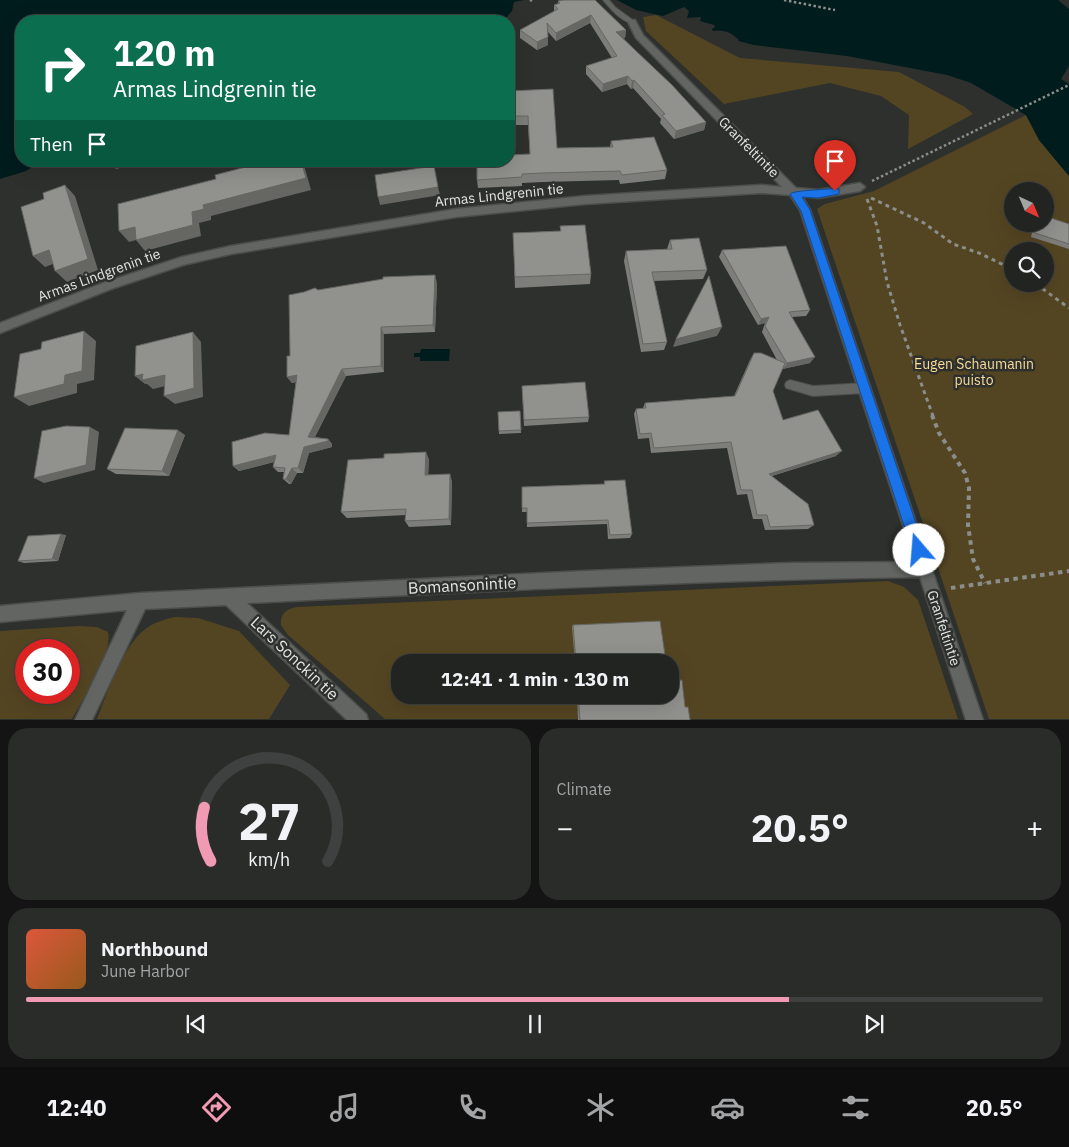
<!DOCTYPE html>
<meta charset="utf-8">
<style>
:root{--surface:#222422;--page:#2a2c2a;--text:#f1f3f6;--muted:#a2a4a5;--line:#3f4140;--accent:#f19ab3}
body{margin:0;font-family:"IBM Plex Sans",sans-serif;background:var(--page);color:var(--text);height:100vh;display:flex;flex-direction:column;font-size:19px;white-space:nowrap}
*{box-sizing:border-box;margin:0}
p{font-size:16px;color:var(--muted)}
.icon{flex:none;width:28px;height:28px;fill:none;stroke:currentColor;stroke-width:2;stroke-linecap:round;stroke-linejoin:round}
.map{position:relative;height:720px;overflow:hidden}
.drawer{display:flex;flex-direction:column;gap:8px;padding:8px;background:#131413;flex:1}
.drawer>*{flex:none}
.top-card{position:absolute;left:15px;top:15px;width:500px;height:152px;border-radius:20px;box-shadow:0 5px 20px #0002,0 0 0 1px var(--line);background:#0b6e4f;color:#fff;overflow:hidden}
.needle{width:32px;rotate:136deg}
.controls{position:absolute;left:1004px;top:182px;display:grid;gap:10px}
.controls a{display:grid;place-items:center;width:50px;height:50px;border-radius:50%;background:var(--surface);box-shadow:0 5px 20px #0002,0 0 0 1px var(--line);font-size:25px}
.speed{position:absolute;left:15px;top:639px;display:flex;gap:10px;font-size:25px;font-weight:700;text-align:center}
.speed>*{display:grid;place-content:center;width:65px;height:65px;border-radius:50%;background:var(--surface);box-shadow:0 5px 20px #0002,0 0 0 1px var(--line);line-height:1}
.speed .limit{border:8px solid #d22;background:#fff;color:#111}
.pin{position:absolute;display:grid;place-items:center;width:42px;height:42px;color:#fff;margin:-51px -21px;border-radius:50% 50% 50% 0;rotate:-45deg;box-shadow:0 0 5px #0007}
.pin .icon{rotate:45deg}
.me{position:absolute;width:55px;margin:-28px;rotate:342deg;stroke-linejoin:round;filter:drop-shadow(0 0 4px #0008)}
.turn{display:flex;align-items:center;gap:18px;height:105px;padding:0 15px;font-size:22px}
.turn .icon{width:65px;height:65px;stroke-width:2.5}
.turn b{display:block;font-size:35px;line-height:42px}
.then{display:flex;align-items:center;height:48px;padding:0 15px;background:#0003;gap:10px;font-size:19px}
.big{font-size:38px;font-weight:700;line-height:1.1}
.drawer .card{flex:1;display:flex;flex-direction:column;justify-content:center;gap:8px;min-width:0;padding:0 18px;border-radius:20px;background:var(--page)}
.drawer .dial{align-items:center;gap:0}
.dial svg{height:130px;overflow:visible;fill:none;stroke:var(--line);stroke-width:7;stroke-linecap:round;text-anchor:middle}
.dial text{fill:var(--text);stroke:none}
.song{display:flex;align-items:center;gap:15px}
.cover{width:60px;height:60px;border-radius:8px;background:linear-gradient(135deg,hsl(10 70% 55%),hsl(30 70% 35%))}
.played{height:5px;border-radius:2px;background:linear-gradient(90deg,var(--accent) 75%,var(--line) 75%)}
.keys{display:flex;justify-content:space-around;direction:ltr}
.heat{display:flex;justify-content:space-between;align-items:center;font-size:28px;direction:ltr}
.drawer .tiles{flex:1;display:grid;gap:8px;grid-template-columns:1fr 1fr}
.card:last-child{grid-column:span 2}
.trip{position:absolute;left:391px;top:654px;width:288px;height:50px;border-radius:20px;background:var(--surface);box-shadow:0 5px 20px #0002,0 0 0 1px var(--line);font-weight:700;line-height:50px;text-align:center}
.menu{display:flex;height:80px;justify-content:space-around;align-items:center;background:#0e0e0e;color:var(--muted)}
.menu .icon{width:35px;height:35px}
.menu .selected{color:var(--accent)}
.menu b{font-size:22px;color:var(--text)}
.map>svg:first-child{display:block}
.green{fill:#544522;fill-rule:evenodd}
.water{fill:#001c1d}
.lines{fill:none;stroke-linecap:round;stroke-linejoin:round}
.service-casing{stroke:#4b4d4a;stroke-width:2}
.minor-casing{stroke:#4b4d4a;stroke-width:3}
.path-far2{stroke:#8b8e8b;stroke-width:2.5;stroke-dasharray:2.5 2.5;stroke-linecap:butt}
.path-far1{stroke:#8b8e8b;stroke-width:3;stroke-dasharray:4 4;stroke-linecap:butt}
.path{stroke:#8b8e8b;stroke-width:4;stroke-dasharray:4.5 4.5;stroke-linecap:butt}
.service{fill:#626561;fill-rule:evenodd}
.minor{fill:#626561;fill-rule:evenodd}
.wall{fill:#7d7e79}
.shaded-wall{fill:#666663}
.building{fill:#91928d;stroke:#666663}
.route{fill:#1a73e8;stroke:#114b97}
.labels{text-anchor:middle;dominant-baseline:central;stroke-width:5;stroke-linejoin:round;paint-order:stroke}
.street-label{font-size:14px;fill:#e3e5e2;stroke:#2d302d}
.park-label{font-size:14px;fill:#fcdc96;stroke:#2d302d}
.near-street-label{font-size:16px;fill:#e3e5e2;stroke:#2d302d}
</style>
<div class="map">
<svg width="1069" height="720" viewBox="0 0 1069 720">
<rect width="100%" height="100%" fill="#2d302d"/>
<path class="green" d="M656 15 740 58 899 72 965 107 973 114 908 149 909 115 881 96 830 83 724 104 646 31 643 17Z
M1026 115 1039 140 1069 176V719H989L817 209 825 204 874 191ZM1012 191H1045V224H1012ZM1012 251H1045V284H1012Z
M888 581 904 587 918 600 958 719H385L288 635 281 625C280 614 286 609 297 607ZM400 662H670V695H400Z
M174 617 198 618 239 631 290 685 269 719H97C106 696 123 647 143 631 152 623 163 620 174 617Z
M78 626 97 627 108 632C113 656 83 698 72 719H0V631ZM26 650H69V692H26Z"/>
<path class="water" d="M0 0H524L514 2 512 11 503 21H21V161H42L26 171 0 179Z
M617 0H1058L1069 9V66L1061 79 1069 84V176L1039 140 1026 115 971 83 947 75 847 56 754 45 738 41 739 40C732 33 724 29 713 31L712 29 715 27 714 25 700 21 701 17 687 18 689 11 684 7 663 16 636 10Z
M421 349H450L449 361H420V357H414V353H420Z"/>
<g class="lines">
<g class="service-casing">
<path id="service" d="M603 0H609L615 7 634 21V23C623 24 610 8 603 0Z
M790 380 813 386 865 383 869 385 870 388 869 391 865 393 813 396 786 388 785 385 786 382Z"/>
</g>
<g class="minor-casing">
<path id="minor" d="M629 20H635L643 35 796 188 818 190 860 183 865 187 860 191 818 198 802 196 810 210 983 720H966L920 577C695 580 471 592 247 603L366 714 368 720H347L226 605 145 609 92 720H75L127 610 0 622V606L140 593 586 571 790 563 915 562 800 210 790 195 761 193 585 204 456 217 231 254 183 265 111 289 0 333V323L103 283 182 257 231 246 456 209 585 196 761 185 782 187 636 38 628 22Z"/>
</g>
<path class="path-far2" d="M530 0 532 1
M784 0 835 10
M872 181 1069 85"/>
<path class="path-far1" d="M871 198 924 223 953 244 979 253 1012 269
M867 199 877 226 887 282 900 325 933 416
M1036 284 1069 308"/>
<path class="path" d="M932 415 939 433 965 473 969 488 968 525 973 559 985 583
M951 588 1069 571"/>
<use href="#service" class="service"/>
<use href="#minor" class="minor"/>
</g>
<path class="wall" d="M558 1 626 30 625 38H623L706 122 704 130 674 139 660 123 661 119 633 88 631 89 627 84 602 92 586 74V66L612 58 590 23 556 41 548 32V45L537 50 520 38V30L554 12V5L558 4Z
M509 91 557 148 610 147 611 141 667 170 665 179 620 184 619 180 543 182 522 183V186L478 188 477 180 530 154 528 125H509Z
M1034 224H1069V249L1031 237Z
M560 226 591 274 590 284 515 288 513 233 560 231Z
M670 240 707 270 703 279 654 281 667 342 664 350 641 352 624 261 626 251 667 249Z
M722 250 810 310 806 316 792 317 810 363 782 369 773 391 783 420 836 456 772 476 814 525 808 529 765 530 762 519H753L747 494 737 495 727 448 651 453 649 438 638 439 634 414 636 409 643 408 645 403 734 396 750 360 754 353 777 360 762 332 765 323 758 325 719 257Z
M437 283 435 332 384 334V372L346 376 315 437 328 439 332 444V447L309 453 303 473H297L291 484H289L283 479 284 472H278L273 467 274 462 239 471 233 466 289 435 296 382 292 383 287 377 290 356 318 290Z
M522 386 589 417 588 422 524 426Z
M520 411 521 433 499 434 498 412Z
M185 435 169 476 116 474 107 469Z
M429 459 428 475 452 481 451 525 409 527 405 521 406 515 347 518 341 512Z
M604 481 632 534 630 538 608 539 607 524 527 527V512H522V487L604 484Z
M66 535 58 561 24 563 18 561Z
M573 625 666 662H575L572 627Z
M577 695H670L685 707 690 720H578Z"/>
<path class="shaded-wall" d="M591 15 590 23 556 41V33Z
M626 30 625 38 615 40 616 32Z
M548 37V45L537 50V42Z
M628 76 627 84 602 92 603 84Z
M634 80 633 88 631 89 632 81Z
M706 122 704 130 674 139 676 131Z
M110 161H146L116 169Z
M301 161H303L304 165 311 190 211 216V220L199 223 201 236 145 251 136 240 129 242 119 231 192 212 203 205Z
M65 185 75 196 98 270 67 282 55 271Z
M438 187 440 195 380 205 378 197Z
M49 250 61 261 45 267 33 256Z
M435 275 437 283 435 332 433 325Z
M769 317 765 323 758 325 761 319Z
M381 327 384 334V372L381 366Z
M722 327 717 336 673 347 676 339Z
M84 331 96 341 94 380 77 384V393L29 406 14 397Z
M193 332 201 342 203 397 175 404 164 396Z
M815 357 810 363 783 369 787 363Z
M342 369 346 376 312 442 308 437Z
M143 374 165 375 174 384 153 389 147 384H145L135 376Z
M297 375 301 381 292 383 287 377Z
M90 427 99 432 95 470 44 483 34 478Z
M178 430 185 435 169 476 162 471Z
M328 439 332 444V447L309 453 303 473 298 468 304 447Z
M842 451 836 456 764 478 769 474Z
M426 452 429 459 428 482 425 475Z
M276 455 281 460 239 471 233 466Z
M292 468 297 473 291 484 286 479Z
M450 474 452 481 451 525 449 519Z
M61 534 66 535 58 561 52 559Z"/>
<path class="building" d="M564 0H595L626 30 616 32 672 85 706 122 676 131 662 115 665 114 634 80 632 81 628 76 603 84 586 66 617 56 591 15 556 33 547 23 548 37 537 42 520 30 558 9 554 5 560 3 558 1Z
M553 89 557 148 613 147 611 141 654 137 667 170 622 175 620 171 543 173 522 174V177L477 180V161H509V155L530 154 528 116H509V91Z
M269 161H301L306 178 203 205 204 209 192 212 193 225 136 240 135 227 119 231 118 204 216 179 215 175Z
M434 166 438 187 378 197 375 175Z
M65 185 88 259 55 271 49 250 33 256 21 207 44 199 43 193Z
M1045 216 1069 224V244L1035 233 1037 224H1045Z
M585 225 591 274 515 277 513 233 561 231 560 226Z
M699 238 707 270 652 272 667 342 643 344 626 251 672 249 670 240Z
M786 246 810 310 789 312 815 357 787 363 765 326 769 317 761 319 722 250Z
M435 275 433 325 381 327V366L342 369 308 437 328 439V441L304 447 298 468H292L286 479H283L285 468 273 467 276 455 233 466 232 442 265 433 289 435 297 375 287 377V356H290L289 295 304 292 315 288 318 290 383 279V277Z
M709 276 722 327 676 339Z
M84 331 82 371 65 375 64 384 14 397 20 354 41 349 42 342Z
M193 332 194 388 164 396 165 375 142 380 143 374 135 376 136 346Z
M754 353H761L785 363 773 391 783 420 818 410 842 451 769 474 808 504 814 525 770 527 767 515H757L752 490H741L731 442 654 448 651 433 640 434 636 409 646 408 645 403 735 396Z
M585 382 589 417 524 420 522 386Z
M520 411 521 430 499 431 498 412Z
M66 426 90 427 86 465 34 478 42 431Z
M125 428 178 430 162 471 107 469Z
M426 452 425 475 450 474 449 519 405 521 406 509 341 512 348 460 384 458V454Z
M625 480 632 534 610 535 608 520 527 523V508H522V487L605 484 604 481Z
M61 534 52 559 18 561 28 536Z
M660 621 666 662H576L573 625Z
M682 680 685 707H688L690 720H580L578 695H670V681Z"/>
<path class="route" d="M835 188 839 189V194L818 198 802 197 810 210 925 550 923 555 919 557 914 555 912 550 801 211 790 194C794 190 826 190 835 188Z"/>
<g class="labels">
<g class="street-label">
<text transform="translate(749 147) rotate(45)">Granfeltintie</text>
<text transform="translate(499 195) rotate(-6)">Armas Lindgrenin tie</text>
<text transform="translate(99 275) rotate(-20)">Armas Lindgrenin tie</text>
<text transform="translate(944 628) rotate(72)">Granfeltintie</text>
</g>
<g class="park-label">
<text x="974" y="364">Eugen Schaumanin<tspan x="974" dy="16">puisto</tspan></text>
</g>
<g class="near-street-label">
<text transform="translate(462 585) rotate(-3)">Bomansonintie</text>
<text transform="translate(295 658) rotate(43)">Lars Sonckin tie</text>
</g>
</g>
</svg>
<div class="controls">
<a><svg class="needle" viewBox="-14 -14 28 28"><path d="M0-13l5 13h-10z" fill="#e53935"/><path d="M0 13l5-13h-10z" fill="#a2a4a5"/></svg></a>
<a><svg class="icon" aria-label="search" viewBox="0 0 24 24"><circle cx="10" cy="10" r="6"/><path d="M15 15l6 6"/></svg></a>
</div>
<div class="speed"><div class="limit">30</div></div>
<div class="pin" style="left:835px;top:191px;background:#d93025"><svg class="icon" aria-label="arrive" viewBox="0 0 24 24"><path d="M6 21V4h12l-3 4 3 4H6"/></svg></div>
<svg class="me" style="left:919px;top:550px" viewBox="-20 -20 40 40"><circle r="19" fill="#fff"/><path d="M0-13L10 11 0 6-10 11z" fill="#1a73e8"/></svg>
<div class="trip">12:41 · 1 min · 130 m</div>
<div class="top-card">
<div class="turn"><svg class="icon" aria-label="right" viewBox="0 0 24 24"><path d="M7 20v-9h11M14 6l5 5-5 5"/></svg><div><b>120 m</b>Armas Lindgrenin tie</div></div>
<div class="then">Then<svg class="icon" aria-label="arrive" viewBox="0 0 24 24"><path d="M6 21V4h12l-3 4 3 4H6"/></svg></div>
</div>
</div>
<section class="drawer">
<div class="tiles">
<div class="card dial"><svg viewBox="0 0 100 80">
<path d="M14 69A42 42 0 1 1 86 69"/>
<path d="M14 69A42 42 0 0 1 10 36" stroke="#f19ab3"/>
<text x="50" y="56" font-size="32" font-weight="700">27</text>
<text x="50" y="72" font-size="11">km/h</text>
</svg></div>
<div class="card"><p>Climate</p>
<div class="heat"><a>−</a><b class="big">20.5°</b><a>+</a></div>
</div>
<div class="card">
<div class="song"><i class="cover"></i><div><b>Northbound</b><p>June Harbor</p></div></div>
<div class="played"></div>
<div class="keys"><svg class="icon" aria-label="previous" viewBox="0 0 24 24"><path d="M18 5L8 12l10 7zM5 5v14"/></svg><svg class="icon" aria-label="pause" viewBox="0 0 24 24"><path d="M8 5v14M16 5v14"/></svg><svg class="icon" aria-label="next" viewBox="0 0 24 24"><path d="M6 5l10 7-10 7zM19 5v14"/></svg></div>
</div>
</div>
</section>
<nav class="menu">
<b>12:40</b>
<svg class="icon selected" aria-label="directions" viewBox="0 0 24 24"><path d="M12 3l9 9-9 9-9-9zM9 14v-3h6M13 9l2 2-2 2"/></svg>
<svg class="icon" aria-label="music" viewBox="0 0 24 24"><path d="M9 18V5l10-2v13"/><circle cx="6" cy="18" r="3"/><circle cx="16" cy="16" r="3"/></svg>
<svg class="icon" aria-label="phone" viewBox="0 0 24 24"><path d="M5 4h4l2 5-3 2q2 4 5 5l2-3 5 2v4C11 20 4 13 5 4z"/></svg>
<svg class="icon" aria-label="climate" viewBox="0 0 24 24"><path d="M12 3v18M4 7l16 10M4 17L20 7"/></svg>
<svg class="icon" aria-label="car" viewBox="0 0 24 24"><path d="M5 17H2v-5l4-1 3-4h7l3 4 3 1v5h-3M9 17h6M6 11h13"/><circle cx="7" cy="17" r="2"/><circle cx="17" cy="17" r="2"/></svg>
<svg class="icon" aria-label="filters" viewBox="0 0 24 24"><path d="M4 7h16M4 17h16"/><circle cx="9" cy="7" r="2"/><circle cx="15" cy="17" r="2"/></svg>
<b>20.5°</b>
</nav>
